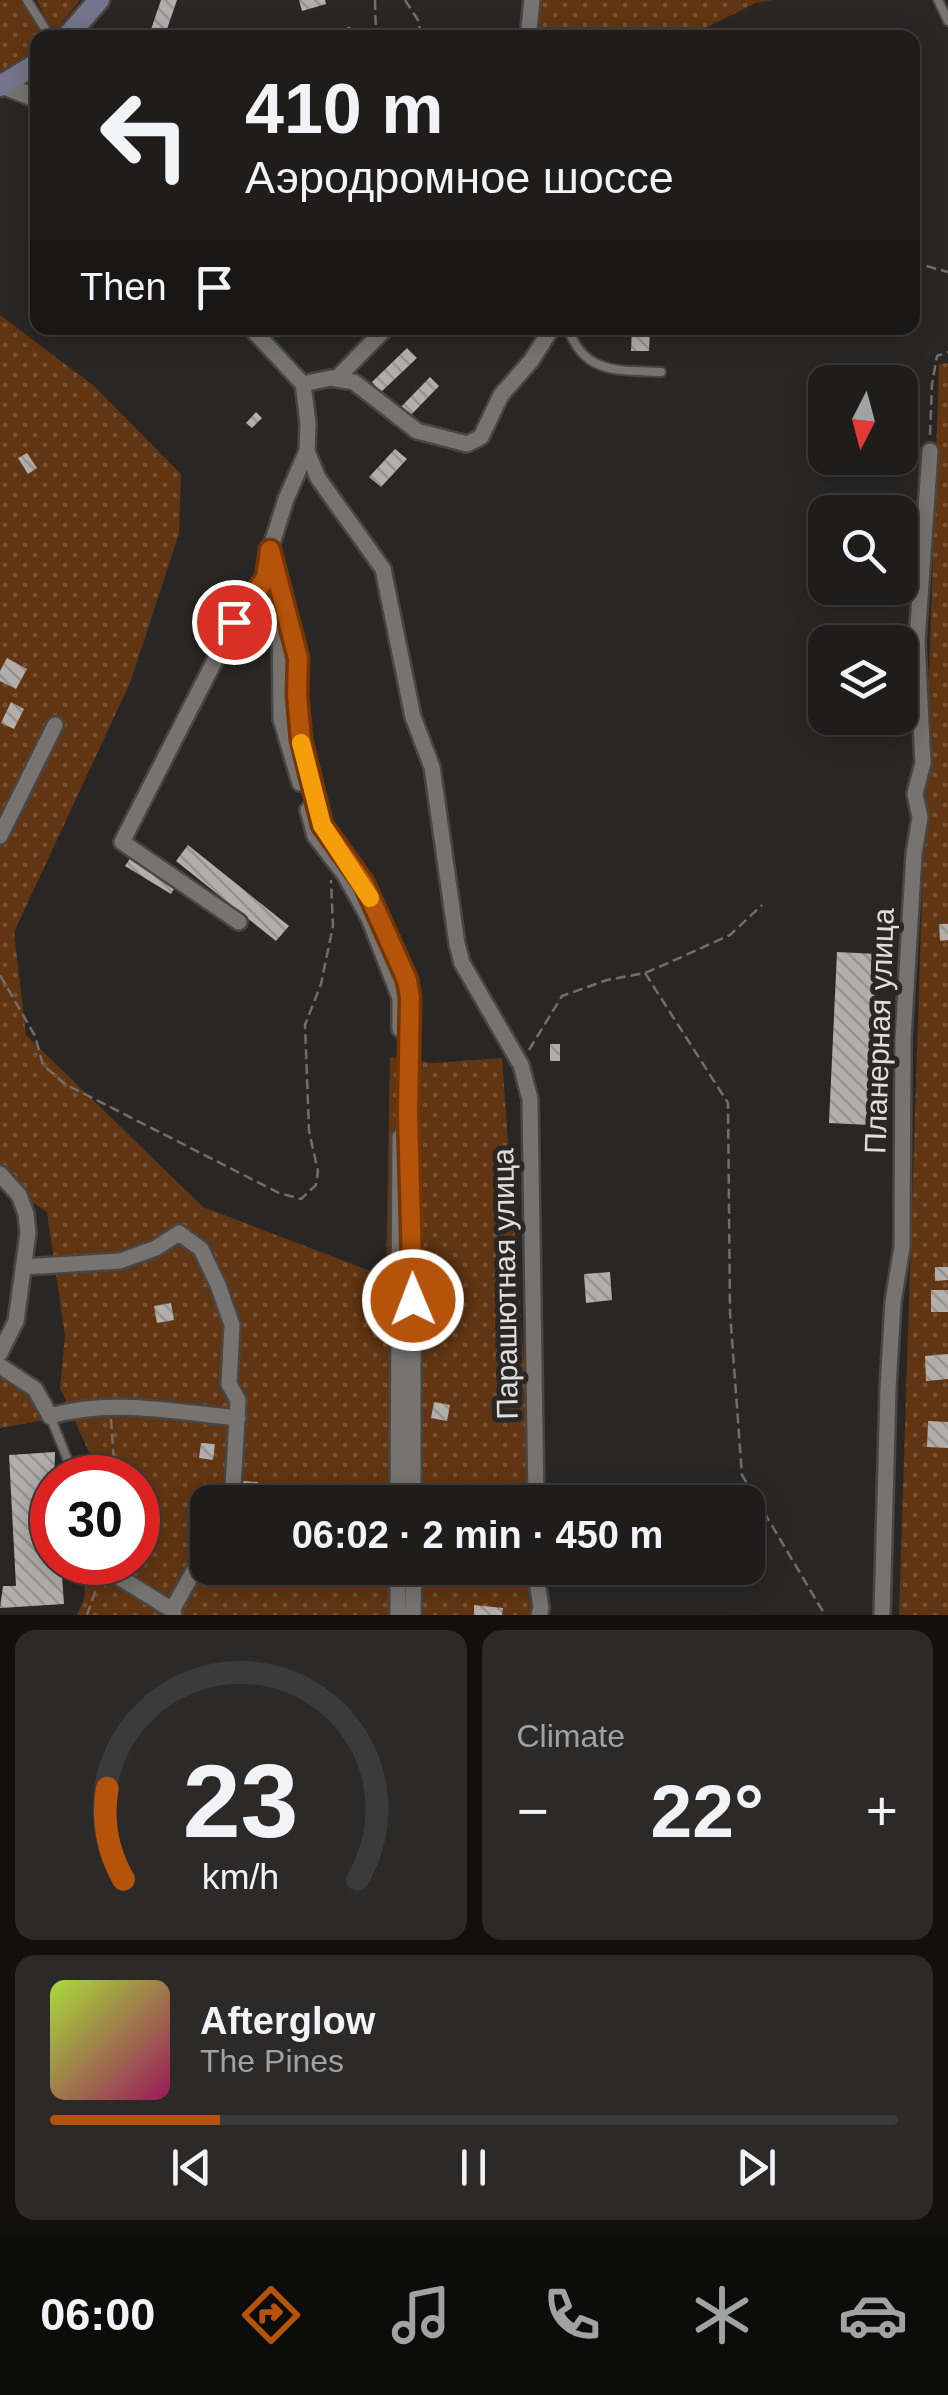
<!DOCTYPE html>
<meta charset="utf-8">
<style>
:root{--surface:#1f1d1c;--page:#2c2a29;--text:#f1f3f6;--muted:#a1a2a3;--line:#3c3b3b;--accent:#b45309}
body{margin:0;font-family:Helvetica,sans-serif;background:var(--page);color:var(--text);height:100vh;display:flex;flex-direction:column;font-size:38px;white-space:nowrap}
*{box-sizing:border-box;margin:0}
p{font-size:32px;color:var(--muted)}
.icon{flex:none;width:55px;height:55px;fill:none;stroke:currentColor;stroke-width:2;stroke-linecap:round;stroke-linejoin:round}
.map{position:relative;height:1615px;overflow:hidden}
.drawer{display:flex;flex-direction:column;gap:15px;padding:15px;background:#11100f;flex:1}
.drawer>*{flex:none}
.guide{position:absolute;left:30px;top:30px;width:890px;height:305px;border-radius:20px;box-shadow:0 5px 25px #0003,0 0 0 2px var(--line);background:#1f1d1c;color:var(--text);overflow:hidden}
.needle{width:65px;rotate:186deg}
.controls{position:absolute;left:808px;top:365px;display:grid;gap:20px}
.controls a{display:grid;place-items:center;width:110px;height:110px;border-radius:20px;background:var(--surface);box-shadow:0 5px 25px #0003,0 0 0 2px var(--line);font-size:50px}
.speed{position:absolute;left:30px;top:1455px;display:flex;gap:20px;font-size:50px;font-weight:700;text-align:center}
.speed>*{display:grid;place-content:center;width:130px;height:130px;border-radius:50%;background:var(--surface);box-shadow:0 5px 25px #0003,0 0 0 2px var(--line);line-height:1}
.speed .limit{border:15px solid #d22;background:#fff;color:#111}
.pin{position:absolute;display:grid;place-items:center;width:85px;height:85px;color:#fff;margin:-42px;border:5px solid #fff;border-radius:50%;box-shadow:0 2px 10px #0007}
.me{position:absolute;width:110px;margin:-55px;rotate:359deg;stroke-linejoin:round;filter:drop-shadow(0 0 8px #0008)}
.turn{display:flex;align-items:center;gap:35px;height:210px;padding:0 50px;font-size:45px}
.turn .icon{width:130px;height:130px;stroke-width:2.5}
.turn b{display:block;font-size:70px;line-height:85px}
.then{display:flex;align-items:center;height:95px;padding:0 50px;background:#0003;gap:20px;font-size:38px}
.big{font-size:75px;font-weight:800;line-height:1.1}
.drawer .tile{flex:1;display:flex;flex-direction:column;justify-content:center;gap:15px;min-width:0;padding:0 35px;border-radius:20px;background:var(--page)}
.drawer .dial{align-items:center;gap:0}
.dial svg{height:260px;overflow:visible;fill:none;stroke:var(--line);stroke-width:7;stroke-linecap:round;text-anchor:middle}
.dial text{fill:var(--text);stroke:none}
.song{display:flex;align-items:center;gap:30px}
.cover{width:120px;height:120px;border-radius:15px;background:linear-gradient(135deg,hsl(80 70% 55%),hsl(330 70% 35%))}
.played{height:10px;border-radius:5px;background:linear-gradient(90deg,var(--accent) 20%,var(--line) 20%)}
.keys{display:flex;justify-content:space-around;direction:ltr}
.heat{display:flex;justify-content:space-between;align-items:center;font-size:55px;direction:ltr}
.drawer .tiles{flex:1;display:grid;gap:15px;grid-template-columns:1fr 1fr}
.tile:last-child{grid-column:span 2}
.trip{position:absolute;left:190px;top:1485px;width:575px;height:100px;border-radius:20px;background:var(--surface);box-shadow:0 5px 25px #0003,0 0 0 2px var(--line);font-weight:800;line-height:100px;text-align:center}
.tabs{display:flex;height:160px;justify-content:space-around;align-items:center;background:#0c0c0b;color:var(--muted)}
.tabs .icon{width:70px;height:70px}
.tabs .on{color:var(--accent)}
.tabs b{font-size:45px;color:var(--text)}
.map>svg:first-child{display:block}
.grass{fill:url(#grass-dots)}
.building{fill:url(#building-back-hatch)}
.lines{fill:none;stroke-linecap:round;stroke-linejoin:round}
.service-casing{stroke:#484644;stroke-width:12}
.minor-casing{stroke:#484644;stroke-width:20}
.tertiary-casing{stroke:#484644;stroke-width:22}
.secondary-casing{stroke:#484644;stroke-width:25}
.path{stroke:#706e6d;stroke-width:2.5;stroke-dasharray:10 5;stroke-linecap:butt}
.service{stroke:#767371;stroke-width:8}
.minor{stroke:#767371;stroke-width:15}
.tertiary{stroke:#767371;stroke-width:18}
.secondary{stroke:#74748c;stroke-width:20}
.route-casing{stroke:#753606;stroke-width:25}
.route{stroke:#b45309;stroke-width:18}
.slow{stroke:#f59e0b;stroke-width:18}
.labels{text-anchor:middle;dominant-baseline:central;stroke-width:10;stroke-linejoin:round;paint-order:stroke}
.street-label{font-size:30px;fill:#e0dedd;stroke:#292725}
</style>
<div class="map">
<svg width="948" height="1615" viewBox="0 0 948 1615">
<defs>
<pattern id="grass-dots" width="8" height="8" patternUnits="userSpaceOnUse" patternTransform="scale(2.5)"><rect width="8" height="8" fill="#613511"/><path d="M2 2h.1M6 6h.1" fill="none" stroke="#775233" stroke-width="1.8" stroke-linecap="round"/></pattern>
<pattern id="building-back-hatch" width="6" height="6" patternUnits="userSpaceOnUse" patternTransform="scale(2.5)"><rect width="6" height="6" fill="#b1aeac"/><path d="M-1 5l2 2M0 0l6 6M5-1l2 2" fill="none" stroke="#969392"/></pattern>
</defs>
<rect width="100%" height="100%" fill="#292725"/>
<path class="grass" d="M0 0H25L45 37 38 38 37 51 0 75Z
M37 0H80L53 34Z
M533 0H773L756 3 687 37 528 38Z
M0 315 94 386 181 474 179 534 130 683 14 932 26 1035 203 1207 386 1277 390 1057 433 1063 502 1058 534 1502H208V1568H539L542 1615H77L84 1599 87 1563 138 1562V1478L94 1477 95 1466 60 1388 65 1336 47 1212 0 1180Z
M948 363V1615H899L939 364Z
M0 1376C21 1385 36 1398 44 1420L0 1428Z"/>
<path class="building" d="M161 0H177L164 38H148Z
M299 0H325L326 4 302 11Z
M350 27 353 38H318V36Z
M632 328H650L649 351H631Z
M407 348 417 358 381 392 372 382Z
M430 377 439 386 409 417 400 408Z
M256 412 262 418 252 428 246 423Z
M395 449 407 459 381 487 369 477Z
M27 453 37 468 28 474 18 458Z
M7 658 27 669 16 689 0 681V671Z
M11 702 24 709 14 729 1 723Z
M188 845 289 926 276 941 176 861Z
M133 854 178 882 171 894 125 866Z
M939 924H948V940L940 941Z
M837 952 877 954 869 1125 829 1123Z
M550 1044H560V1061H550Z
M935 1267H948V1280L935 1281Z
M610 1272 612 1300 586 1303 584 1274Z
M931 1290H948V1312H931Z
M171 1303 174 1320 157 1323 154 1306Z
M948 1354V1379L926 1381 925 1356Z
M434 1402 450 1405 447 1421 431 1418Z
M928 1421 948 1422V1448L927 1447Z
M201 1443 215 1444 213 1460 199 1458Z
M55 1452 52 1562H61L64 1604 0 1608 3 1586H16L9 1455Z
M241 1481 258 1482 256 1500 239 1499Z
M503 1493V1502H481L480 1494Z
M474 1605 503 1608 502 1615H474Z"/>
<g class="lines">
<g class="service-casing">
<path id="service" d="M27 0 51 38
M938 0 948 21
M568 328C584 375 619 370 661 372
M50 1416 75 1478"/>
</g>
<g class="minor-casing">
<path id="minor" d="M528 38 532 0
M336 379 386 328
M303 384 331 378 354 382 417 431 467 444 481 437 501 395 531 361 552 328
M307 451 318 478 383 569 413 717 432 767 457 944 462 963 521 1065 530 1099 536 1502
M270 550 299 658 297 695 301 740 322 825 364 884 407 980 411 997 409 1114 413 1265V1502
M280 614 281 719 300 783
M308 810 315 836 345 875 369 918 400 998V1029
M0 836 55 725
M239 922 122 842 234 623 266 578 270 550 286 499 307 451 308 423 303 384 251 328
M0 1174 19 1195 26 1214 28 1233 16 1321 0 1353
M23 1267 120 1261 156 1248 179 1233 201 1249 218 1285 232 1325 229 1384 238 1400 233 1488 228 1502
M0 1366 35 1389 50 1416C111 1398 175 1412 238 1418
M398 1502 400 1137
M101 1566 172 1610 174 1615
M535 1568 541 1608 539 1615
M172 1610 208 1546
M398 1615V1568
M413 1615 414 1568
M882 1615 888 1388 893 1302 902 1247 903 1039 914 854 920 817 915 794 923 763 917 641 930 451"/>
</g>
<g class="tertiary-casing">
<path id="tertiary" d="M3 85 38 99"/>
</g>
<g class="secondary-casing">
<path id="secondary" d="M66 38 99 0
M0 86 38 63"/>
</g>
<path class="path" d="M375 0 376 38
M405 0 418 20 422 38
M912 262 948 272
M930 435 932 384 937 356 948 352
M645 973 728 1103 730 1312 742 1475 825 1615
M0 975 35 1036 43 1065 65 1084 279 1193 301 1199 316 1185 318 1171 309 1131 305 1025 321 984 333 926 331 880
M529 1050 562 996 607 980 645 973 666 964 730 935 762 905
M111 1419 115 1478
M87 1615 98 1583"/>
<use href="#service" class="service"/>
<use href="#minor" class="minor"/>
<use href="#tertiary" class="tertiary"/>
<use href="#secondary" class="secondary"/>
</g>
<g class="lines">
<g class="route-casing">
<path id="route" d="M234 622 266 578 270 550 298 658 297 695 301 740 322 825 364 884 407 980 410 997 408 1114 413 1300"/>
</g>
<use href="#route" class="route"/>
<path class="slow" d="M301 743 322 825 370 898"/>
</g>
<g class="labels">
<g class="street-label">
<text transform="translate(879 1031) rotate(-88)">Планерная улица</text>
<text transform="translate(505 1284) rotate(-91)">Парашютная улица</text>
</g>
</g>
</svg>
<div class="controls">
<a><svg class="needle" viewBox="-14 -14 28 28"><path d="M0-13l5 13h-10z" fill="#e53935"/><path d="M0 13l5-13h-10z" fill="#a1a2a3"/></svg></a>
<a><svg class="icon" aria-label="search" viewBox="0 0 24 24"><circle cx="10" cy="10" r="6"/><path d="M15 15l6 6"/></svg></a>
<a><svg class="icon" aria-label="layers" viewBox="0 0 24 24"><path d="M12 4l9 5-9 5-9-5zM3 14l9 5 9-5"/></svg></a>
</div>
<div class="speed"><div class="limit">30</div></div>
<div class="pin" style="left:234px;top:622px;background:#d93025"><svg class="icon" aria-label="arrive" viewBox="0 0 24 24"><path d="M6 21V4h12l-3 4 3 4H6"/></svg></div>
<svg class="me" style="left:413px;top:1300px" viewBox="-20 -20 40 40"><circle r="17" fill="#b45309" stroke="#fff" stroke-width="3"/><path d="M0-11L8 9 0 5-8 9z" fill="#fff"/></svg>
<div class="trip">06:02 · 2 min · 450 m</div>
<div class="guide">
<div class="turn"><svg class="icon" aria-label="left" viewBox="0 0 24 24"><path d="M17 20v-9H6M10 6l-5 5 5 5"/></svg><div><b>410 m</b>Аэродромное шоссе</div></div>
<div class="then">Then<svg class="icon" aria-label="arrive" viewBox="0 0 24 24"><path d="M6 21V4h12l-3 4 3 4H6"/></svg></div>
</div>
</div>
<section class="drawer">
<div class="tiles">
<div class="tile dial"><svg viewBox="0 0 100 80">
<path d="M14 69A42 42 0 1 1 86 69"/>
<path d="M14 69A42 42 0 0 1 9 41" stroke="#b45309"/>
<text x="50" y="56" font-size="32" font-weight="700">23</text>
<text x="50" y="72" font-size="11">km/h</text>
</svg></div>
<div class="tile"><p>Climate</p>
<div class="heat"><a>−</a><b class="big">22°</b><a>+</a></div>
</div>
<div class="tile">
<div class="song"><i class="cover"></i><div><b>Afterglow</b><p>The Pines</p></div></div>
<div class="played"></div>
<div class="keys"><svg class="icon" aria-label="previous" viewBox="0 0 24 24"><path d="M18 5L8 12l10 7zM5 5v14"/></svg><svg class="icon" aria-label="pause" viewBox="0 0 24 24"><path d="M8 5v14M16 5v14"/></svg><svg class="icon" aria-label="next" viewBox="0 0 24 24"><path d="M6 5l10 7-10 7zM19 5v14"/></svg></div>
</div>
</div>
</section>
<nav class="tabs">
<b>06:00</b>
<svg class="icon on" aria-label="directions" viewBox="0 0 24 24"><path d="M12 3l9 9-9 9-9-9zM9 14v-3h6M13 9l2 2-2 2"/></svg>
<svg class="icon" aria-label="music" viewBox="0 0 24 24"><path d="M9 18V5l10-2v13"/><circle cx="6" cy="18" r="3"/><circle cx="16" cy="16" r="3"/></svg>
<svg class="icon" aria-label="phone" viewBox="0 0 24 24"><path d="M5 4h4l2 5-3 2q2 4 5 5l2-3 5 2v4C11 20 4 13 5 4z"/></svg>
<svg class="icon" aria-label="climate" viewBox="0 0 24 24"><path d="M12 3v18M4 7l16 10M4 17L20 7"/></svg>
<svg class="icon" aria-label="car" viewBox="0 0 24 24"><path d="M5 17H2v-5l4-1 3-4h7l3 4 3 1v5h-3M9 17h6M6 11h13"/><circle cx="7" cy="17" r="2"/><circle cx="17" cy="17" r="2"/></svg>
</nav>
